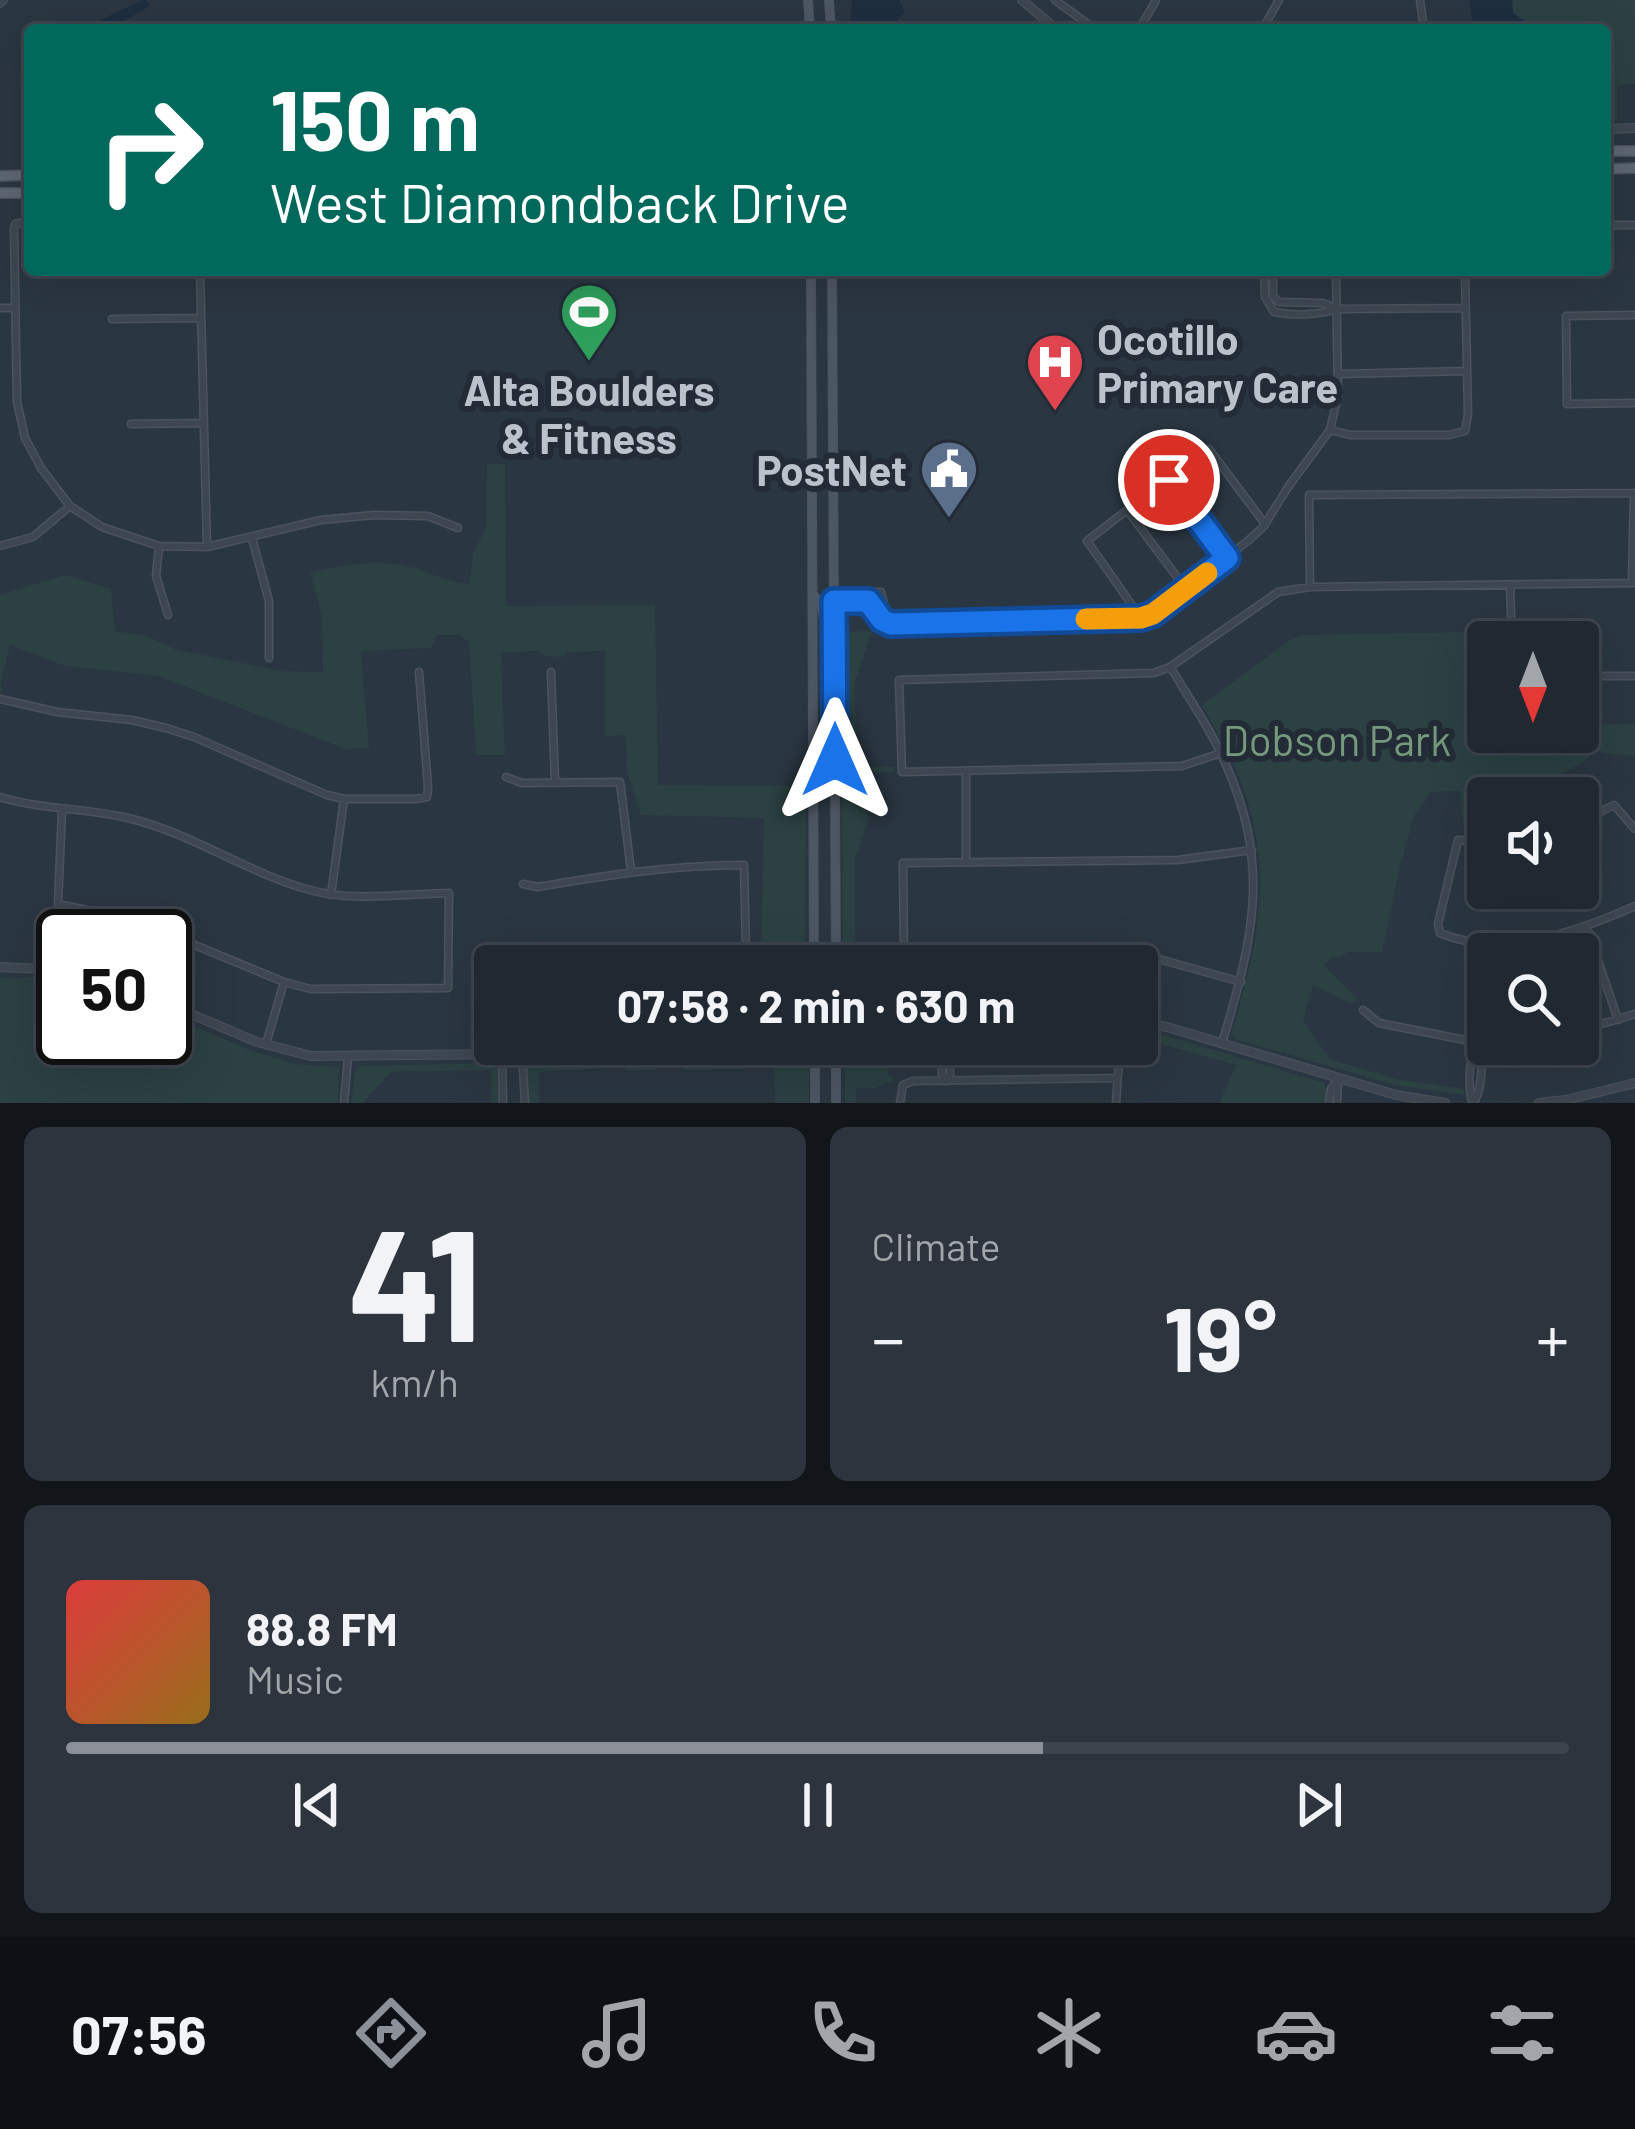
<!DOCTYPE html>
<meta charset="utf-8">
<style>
:root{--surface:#202831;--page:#2d343d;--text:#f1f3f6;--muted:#a2a6ab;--line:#3d444d;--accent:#8c9099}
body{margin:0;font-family:Barlow,sans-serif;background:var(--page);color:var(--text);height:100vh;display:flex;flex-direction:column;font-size:45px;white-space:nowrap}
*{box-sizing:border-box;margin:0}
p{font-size:39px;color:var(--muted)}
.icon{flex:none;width:66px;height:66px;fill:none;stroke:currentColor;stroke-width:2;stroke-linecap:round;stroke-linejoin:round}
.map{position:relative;height:1103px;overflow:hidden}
.sheet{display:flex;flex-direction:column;gap:24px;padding:24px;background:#12161b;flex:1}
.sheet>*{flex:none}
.banner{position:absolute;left:24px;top:24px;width:1587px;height:252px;border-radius:12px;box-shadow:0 12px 48px #0002,0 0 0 3px var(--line);background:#00695c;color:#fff;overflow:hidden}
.needle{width:78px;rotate:180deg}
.controls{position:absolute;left:1467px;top:621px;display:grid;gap:24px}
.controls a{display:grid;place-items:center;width:132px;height:132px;border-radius:12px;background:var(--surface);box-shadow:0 12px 48px #0002,0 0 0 3px var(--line);font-size:60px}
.speed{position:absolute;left:36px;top:909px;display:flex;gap:24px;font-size:60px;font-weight:700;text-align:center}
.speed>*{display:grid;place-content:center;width:156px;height:156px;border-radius:50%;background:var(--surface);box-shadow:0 12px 48px #0002,0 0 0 3px var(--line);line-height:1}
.speed .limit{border:6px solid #111;border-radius:18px;background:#fff;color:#111}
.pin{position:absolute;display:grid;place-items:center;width:102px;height:102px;color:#fff;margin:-51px;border:6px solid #fff;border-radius:50%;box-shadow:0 3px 12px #0007}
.me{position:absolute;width:132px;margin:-66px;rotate:0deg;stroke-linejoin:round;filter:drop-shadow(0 0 9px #0008)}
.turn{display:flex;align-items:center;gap:42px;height:252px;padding:0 48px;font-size:54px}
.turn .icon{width:156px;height:156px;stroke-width:2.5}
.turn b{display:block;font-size:84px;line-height:102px}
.big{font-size:90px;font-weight:700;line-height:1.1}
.sheet .tile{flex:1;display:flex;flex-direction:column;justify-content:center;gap:18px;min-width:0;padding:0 42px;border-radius:18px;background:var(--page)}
.sheet .dial{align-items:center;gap:0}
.dial b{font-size:156px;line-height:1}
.song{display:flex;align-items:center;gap:36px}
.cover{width:144px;height:144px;border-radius:18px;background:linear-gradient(135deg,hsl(0 70% 55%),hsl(40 70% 35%))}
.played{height:12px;border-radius:6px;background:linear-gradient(90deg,var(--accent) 65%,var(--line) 65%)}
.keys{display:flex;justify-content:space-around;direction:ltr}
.heat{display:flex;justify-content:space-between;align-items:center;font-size:66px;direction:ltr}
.sheet .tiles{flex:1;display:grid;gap:24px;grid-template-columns:1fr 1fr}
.tile:last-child{grid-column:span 2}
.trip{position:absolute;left:474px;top:945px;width:684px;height:120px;border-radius:12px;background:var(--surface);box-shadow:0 12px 48px #0002,0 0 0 3px var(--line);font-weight:700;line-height:120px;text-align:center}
.tabs{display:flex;height:192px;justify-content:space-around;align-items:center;background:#0d1014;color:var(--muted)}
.tabs .icon{width:84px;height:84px}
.tabs .selected{color:var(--accent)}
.tabs b{font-size:54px;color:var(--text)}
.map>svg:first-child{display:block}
.green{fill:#2c4142}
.water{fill:#1e2e3e}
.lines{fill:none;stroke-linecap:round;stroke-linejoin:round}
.minor-casing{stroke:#4b535d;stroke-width:9}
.tertiary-casing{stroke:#4b535d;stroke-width:10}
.secondary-casing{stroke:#4b535d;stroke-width:10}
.primary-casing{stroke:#4b535d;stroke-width:12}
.minor{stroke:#3e4751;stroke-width:6}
.tertiary{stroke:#3e4751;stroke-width:8}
.secondary{stroke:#4d5763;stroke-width:8}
.primary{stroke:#5d6771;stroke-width:9}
.route-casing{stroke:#114b97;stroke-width:30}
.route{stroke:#1a73e8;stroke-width:21}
.slow{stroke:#f59e0b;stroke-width:21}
.labels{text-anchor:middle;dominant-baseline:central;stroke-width:12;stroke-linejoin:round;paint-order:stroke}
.poi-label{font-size:42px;font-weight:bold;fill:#bbc2cb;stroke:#232c36;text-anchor:start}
.park-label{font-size:42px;fill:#75997b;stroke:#232c36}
</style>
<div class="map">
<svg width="1635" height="1103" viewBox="0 0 1635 1103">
<rect width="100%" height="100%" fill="#2a3641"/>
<path class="green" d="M1470 0H1635V84L1617 85V120H1605V30H1476L1472 23Z
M487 464H505L506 606 655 605 658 785 806 786 805 966H761L764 818 641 815 627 773 626 735 605 736V651L567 652 563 657 545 656 537 651 501 653 505 755H476L469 642 460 635H437L431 648 361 651 369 748 345 749 158 676 65 666 10 645 1 683 3 691 0 692V595L65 575 111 589 115 631 147 636 177 650 282 671 323 672 322 616 310 572C342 565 383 558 414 568 434 574 448 582 469 584L473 553 486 528Z
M872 631 855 682 856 766 894 767 895 772 854 773 869 819 855 859V966H843L841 632Z
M1465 632 1468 697 1488 713V732H1578V725L1635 724V756L1596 752C1553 783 1530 795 1476 791L1471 835 1464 833 1460 791 1431 792 1414 816 1400 867 1382 952H1347L1341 957H1332L1324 965 1357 999 1352 1004 1313 985 1303 1021 1330 1059 1396 1079 1464 1089V1095L1395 1085 1235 1039 1232 1031C1257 947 1274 878 1244 790 1234 761 1217 733 1202 705L1290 640 1303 635Z
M48 977 63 981V1038H165V1014L247 1049 295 1064 339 1067 338 1103H0V978Z
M1137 1030 1157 1033 1324 1083 1328 1092 1326 1103H1219L1236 1065 1137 1037Z
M609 1044H809V1103H775L774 1065H745L744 1069 684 1070 683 1066H656L655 1070 626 1071 625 1067 539 1072V1103H528L526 1066 530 1060Z
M845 1044H888V1074L895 1080 875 1088H856V1103H845Z
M494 1063 499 1070V1103H491V1070L391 1072 363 1103H351L355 1071 360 1066Z"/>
<path class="water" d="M143 0H146L150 6 108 30H87L96 22Z
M852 0H899L904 11C892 34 873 30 850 30Z
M1470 0H1512L1513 13 1539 30H1476L1472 23Z"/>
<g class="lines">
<g class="minor-casing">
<path id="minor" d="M1055 0 1096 30
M1420 0 1424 30
M1139 30 1156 0
M1262 30 1279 0
M30 221 15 224 14 229 17 402 25 438 41 468 70 506 102 527 159 546 207 547 321 520 374 515 428 516 458 528
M1605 225H1635
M200 270 207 547
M1264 270 1265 297 1274 312C1294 316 1318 315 1337 309L1466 308
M1273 270V296L1279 302 1323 303 1333 307
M0 308H14
M1635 315 1566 316 1567 404 1635 403
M112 319 201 318
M1339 374 1467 371
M131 424 203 423
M1330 430 1350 435H1449L1465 431 1468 415 1465 270
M252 538 269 601V658
M0 546 33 537 70 506
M159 546 156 576 168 615
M1227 558 1169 480 1209 449 1265 524
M1632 583 1634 493
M1510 586 1512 642
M1310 587 1309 495 1635 493
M834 593 881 592 885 608 900 622
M834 601H868L882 620 891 624 1141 618 1153 614 1249 540 1264 526 1288 487 1330 430 1338 395 1336 270
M1141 618 1087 541 1127 510 1186 589
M1171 668C1188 697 1208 725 1222 756 1272 862 1254 937 1222 1043
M551 672 555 783
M1578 676H1635
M0 699 57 712 132 720 166 728 194 737 327 795 344 799H416L427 797 428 787 419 672
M1221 753 1182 766 902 772 899 680 1154 673 1170 667 1278 592 1310 587 1635 583
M506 777 522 783 620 782 631 871
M0 797C44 810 86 808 128 818 192 833 247 873 310 890 351 902 406 894 449 893L448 988 311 989 284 982 134 920 58 904 62 810
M1578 823 1614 805 1635 829
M1488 842 1458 840 1438 924 1440 933C1500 959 1579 931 1635 906
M966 862V771
M523 884 538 887C607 875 673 865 744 865L746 949 743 959H699L635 966
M331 895 344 799
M1587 928 1618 1020
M1241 982 1141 954 904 957 903 863 1178 860 1252 850
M489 983H495
M1363 1010 1379 1023 1465 1040H1488
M1578 1031 1635 1014
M266 1044 284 982
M941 1044 942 1074 946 1081
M502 1054 503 1103
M522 1054 525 1103
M946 1081 950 1074V1044
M1472 1101C1467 1083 1470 1058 1476 1040
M344 1103 348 1057
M900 1103 903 1085 913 1081 1116 1078
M1116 1103 1120 1044
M1329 1103 1331 1089 1338 1079
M1337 1103 1338 1082
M1474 1103C1483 1085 1484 1058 1476 1040"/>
</g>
<g class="tertiary-casing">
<path id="tertiary" d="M1022 0 1057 30
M0 3 3 0
M1605 129 1635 128
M0 967 63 970
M165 1003 257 1042 311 1056 522 1054 569 1044
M1137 1021 1167 1027 1396 1095 1445 1103
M1539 1103 1566 1100 1635 1083"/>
</g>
<g class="secondary-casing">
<path id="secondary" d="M808 0 810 30
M829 0 831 30
M811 270 814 966
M832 270 836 966
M813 594 822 606 831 666
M815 1044V1103
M836 1044V1103"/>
</g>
<g class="primary-casing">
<path id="primary" d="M1605 151H1635
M1605 169 1635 168
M0 176 30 175
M0 193H30"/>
</g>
<use href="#minor" class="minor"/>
<use href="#tertiary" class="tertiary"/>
<use href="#secondary" class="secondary"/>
<use href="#primary" class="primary"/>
</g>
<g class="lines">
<g class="route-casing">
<path id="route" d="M835 760 834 601H868L882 620 891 624 1141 618 1153 614 1227 558 1169 480"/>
</g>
<use href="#route" class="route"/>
<path class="slow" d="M1086 619 1141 618 1153 614 1207 573"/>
</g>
<defs>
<g id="stadium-pin" transform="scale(3)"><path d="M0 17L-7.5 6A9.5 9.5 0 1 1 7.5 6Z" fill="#2e9e5b" stroke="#232c36"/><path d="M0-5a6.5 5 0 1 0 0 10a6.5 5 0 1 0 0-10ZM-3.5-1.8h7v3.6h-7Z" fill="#fff"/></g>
<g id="hospital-pin" transform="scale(3)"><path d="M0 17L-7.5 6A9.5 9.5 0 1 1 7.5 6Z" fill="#e0444e" stroke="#232c36"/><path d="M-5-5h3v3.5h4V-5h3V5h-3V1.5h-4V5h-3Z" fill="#fff"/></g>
<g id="civic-pin" transform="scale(3)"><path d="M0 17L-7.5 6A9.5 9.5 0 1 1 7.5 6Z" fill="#5c6f8a" stroke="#232c36"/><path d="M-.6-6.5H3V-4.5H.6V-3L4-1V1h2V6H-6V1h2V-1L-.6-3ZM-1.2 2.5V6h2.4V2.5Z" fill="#fff"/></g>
</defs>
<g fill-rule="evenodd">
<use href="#stadium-pin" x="589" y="312"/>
<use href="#hospital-pin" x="1055" y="362"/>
<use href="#civic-pin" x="949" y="469"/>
</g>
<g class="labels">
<g class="poi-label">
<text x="1097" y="338">Ocotillo<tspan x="1097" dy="48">Primary Care</tspan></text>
<text x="589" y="389" text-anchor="middle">Alta Boulders<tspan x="589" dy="48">&amp; Fitness</tspan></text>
<text x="907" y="469" text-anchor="end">PostNet</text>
</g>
<g class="park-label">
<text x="1337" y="739">Dobson Park</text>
</g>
</g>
</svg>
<div class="controls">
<a><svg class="needle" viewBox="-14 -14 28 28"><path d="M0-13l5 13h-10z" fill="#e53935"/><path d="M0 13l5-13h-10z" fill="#a2a6ab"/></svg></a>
<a><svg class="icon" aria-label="sound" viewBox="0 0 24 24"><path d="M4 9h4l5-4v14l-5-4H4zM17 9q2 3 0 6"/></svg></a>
<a><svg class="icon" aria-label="search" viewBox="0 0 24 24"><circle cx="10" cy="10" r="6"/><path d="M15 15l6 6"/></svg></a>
</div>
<div class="speed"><div class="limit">50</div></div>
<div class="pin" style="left:1169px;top:480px;background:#d93025"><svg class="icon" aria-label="arrive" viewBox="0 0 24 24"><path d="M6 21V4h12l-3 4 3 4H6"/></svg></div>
<svg class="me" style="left:835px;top:760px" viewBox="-20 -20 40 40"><path d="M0-17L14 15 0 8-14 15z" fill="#1a73e8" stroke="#fff" stroke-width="4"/></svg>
<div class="trip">07:58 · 2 min · 630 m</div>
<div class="banner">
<div class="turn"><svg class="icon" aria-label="right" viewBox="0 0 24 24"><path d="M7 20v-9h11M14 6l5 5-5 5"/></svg><div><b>150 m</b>West Diamondback Drive</div></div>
</div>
</div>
<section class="sheet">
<div class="tiles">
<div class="tile dial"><b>41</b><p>km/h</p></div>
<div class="tile"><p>Climate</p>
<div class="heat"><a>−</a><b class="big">19°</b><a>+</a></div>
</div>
<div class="tile">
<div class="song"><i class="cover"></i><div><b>88.8 FM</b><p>Music</p></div></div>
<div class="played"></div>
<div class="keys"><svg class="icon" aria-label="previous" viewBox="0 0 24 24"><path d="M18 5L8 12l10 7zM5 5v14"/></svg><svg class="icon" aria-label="pause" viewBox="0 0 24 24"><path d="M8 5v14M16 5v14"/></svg><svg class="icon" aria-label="next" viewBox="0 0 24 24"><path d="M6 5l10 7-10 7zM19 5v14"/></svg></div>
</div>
</div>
</section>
<nav class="tabs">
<b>07:56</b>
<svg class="icon selected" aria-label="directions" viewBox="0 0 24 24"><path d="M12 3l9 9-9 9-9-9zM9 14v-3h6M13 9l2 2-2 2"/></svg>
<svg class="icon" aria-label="music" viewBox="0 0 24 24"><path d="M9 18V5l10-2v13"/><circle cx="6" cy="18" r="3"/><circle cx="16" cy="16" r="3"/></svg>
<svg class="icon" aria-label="phone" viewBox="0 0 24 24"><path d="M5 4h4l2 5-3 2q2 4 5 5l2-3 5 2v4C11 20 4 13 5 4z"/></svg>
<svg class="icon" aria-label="climate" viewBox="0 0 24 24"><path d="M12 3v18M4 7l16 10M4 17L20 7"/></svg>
<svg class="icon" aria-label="car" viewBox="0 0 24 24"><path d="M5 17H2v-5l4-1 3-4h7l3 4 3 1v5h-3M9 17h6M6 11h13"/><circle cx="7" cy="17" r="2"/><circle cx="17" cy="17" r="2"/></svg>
<svg class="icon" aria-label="filters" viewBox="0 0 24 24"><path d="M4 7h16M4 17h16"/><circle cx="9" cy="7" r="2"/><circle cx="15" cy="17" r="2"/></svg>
</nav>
